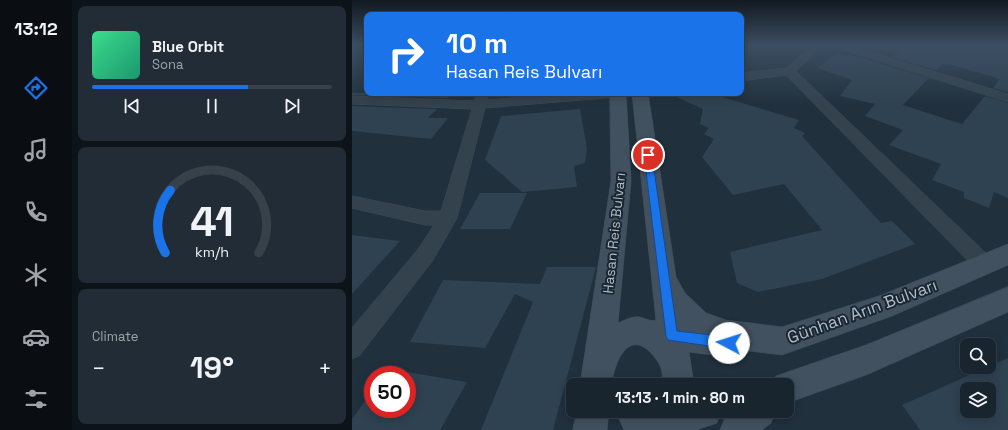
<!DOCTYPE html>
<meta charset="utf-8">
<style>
:root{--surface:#18242e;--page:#212c36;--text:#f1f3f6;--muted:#9fa4aa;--line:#36414a;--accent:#1a73e8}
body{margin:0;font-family:"Space Grotesk",sans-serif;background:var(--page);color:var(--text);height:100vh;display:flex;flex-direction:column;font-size:15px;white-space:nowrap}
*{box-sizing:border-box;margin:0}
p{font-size:13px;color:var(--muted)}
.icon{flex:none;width:22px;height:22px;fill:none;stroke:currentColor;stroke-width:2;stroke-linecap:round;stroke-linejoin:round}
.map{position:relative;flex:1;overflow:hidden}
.drawer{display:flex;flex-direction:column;gap:6px;padding:6px;background:#0d1419;width:280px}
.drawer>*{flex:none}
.guide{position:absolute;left:12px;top:12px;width:380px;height:84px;border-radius:8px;box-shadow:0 2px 10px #0003,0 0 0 1px var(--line);background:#1a73e8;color:#fff;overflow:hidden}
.fabs{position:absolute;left:608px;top:338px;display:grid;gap:8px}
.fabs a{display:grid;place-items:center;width:36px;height:36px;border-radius:8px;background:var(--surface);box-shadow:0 2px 10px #0003,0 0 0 1px var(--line);font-size:20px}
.speed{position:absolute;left:12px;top:366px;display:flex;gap:8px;font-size:20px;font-weight:700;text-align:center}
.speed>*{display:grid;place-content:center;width:52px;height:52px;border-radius:50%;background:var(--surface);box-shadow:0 2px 10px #0003,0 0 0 1px var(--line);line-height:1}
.speed .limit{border:6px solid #d22;background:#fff;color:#111}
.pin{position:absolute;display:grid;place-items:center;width:34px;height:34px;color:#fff;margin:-17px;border:2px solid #fff;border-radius:50%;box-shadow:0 1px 4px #0007}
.me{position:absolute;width:44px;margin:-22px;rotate:275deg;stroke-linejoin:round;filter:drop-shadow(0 0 3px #0008)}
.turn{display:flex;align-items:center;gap:14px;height:84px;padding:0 16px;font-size:18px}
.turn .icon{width:52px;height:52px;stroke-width:2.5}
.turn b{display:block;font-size:28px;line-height:34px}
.big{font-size:30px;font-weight:600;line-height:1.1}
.drawer .tile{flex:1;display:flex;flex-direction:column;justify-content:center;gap:6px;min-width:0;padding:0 14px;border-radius:8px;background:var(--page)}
.drawer .dial{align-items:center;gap:0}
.dial svg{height:104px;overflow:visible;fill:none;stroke:var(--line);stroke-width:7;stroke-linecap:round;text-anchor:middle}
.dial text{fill:var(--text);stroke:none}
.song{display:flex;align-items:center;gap:12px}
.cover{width:48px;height:48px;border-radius:6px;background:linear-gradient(135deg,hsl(150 70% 55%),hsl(160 70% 35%))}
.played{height:4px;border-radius:2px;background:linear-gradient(90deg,var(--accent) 65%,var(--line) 65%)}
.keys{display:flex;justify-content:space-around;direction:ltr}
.heat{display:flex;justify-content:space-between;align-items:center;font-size:22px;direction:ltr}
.trip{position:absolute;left:214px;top:378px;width:228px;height:40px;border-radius:8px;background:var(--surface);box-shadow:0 2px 10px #0003,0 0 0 1px var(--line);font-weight:600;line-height:40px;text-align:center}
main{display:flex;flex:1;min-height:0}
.dock{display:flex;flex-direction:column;width:72px;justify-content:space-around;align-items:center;background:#0a0e12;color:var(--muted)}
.dock .icon{width:28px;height:28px}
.dock .selected{color:var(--accent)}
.dock b{font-size:18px;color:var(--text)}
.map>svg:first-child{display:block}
.building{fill:#2f4251;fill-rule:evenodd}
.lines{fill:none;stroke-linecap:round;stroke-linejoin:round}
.minor-casing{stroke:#3e4b56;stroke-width:1}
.secondary-casing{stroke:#3e4b56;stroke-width:1}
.minor{fill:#34424d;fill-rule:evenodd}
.secondary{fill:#425160;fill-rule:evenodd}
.route{fill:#1a73e8;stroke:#114b97}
.labels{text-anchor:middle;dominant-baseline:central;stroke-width:4;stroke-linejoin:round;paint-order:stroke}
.street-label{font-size:14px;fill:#b0bdc9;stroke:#1a2731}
.near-street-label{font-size:17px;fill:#b0bdc9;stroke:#1a2731}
</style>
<main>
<nav class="dock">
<b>13:12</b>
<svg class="icon selected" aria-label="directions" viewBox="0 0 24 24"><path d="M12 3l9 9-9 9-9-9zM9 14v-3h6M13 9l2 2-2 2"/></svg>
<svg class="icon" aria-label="music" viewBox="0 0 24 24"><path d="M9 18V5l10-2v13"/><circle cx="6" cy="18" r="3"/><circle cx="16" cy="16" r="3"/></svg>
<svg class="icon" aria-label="phone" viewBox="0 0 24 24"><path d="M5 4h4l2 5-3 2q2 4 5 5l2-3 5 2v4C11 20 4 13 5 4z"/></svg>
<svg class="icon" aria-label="climate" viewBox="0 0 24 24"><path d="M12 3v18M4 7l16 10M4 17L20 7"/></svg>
<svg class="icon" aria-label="car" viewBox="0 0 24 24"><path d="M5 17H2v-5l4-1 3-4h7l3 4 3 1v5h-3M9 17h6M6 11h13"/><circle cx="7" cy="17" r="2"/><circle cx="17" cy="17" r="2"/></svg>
<svg class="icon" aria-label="filters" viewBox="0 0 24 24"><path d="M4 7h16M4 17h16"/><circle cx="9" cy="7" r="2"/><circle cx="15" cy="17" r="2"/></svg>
</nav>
<section class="drawer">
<div class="tile">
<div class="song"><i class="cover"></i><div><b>Blue Orbit</b><p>Sona</p></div></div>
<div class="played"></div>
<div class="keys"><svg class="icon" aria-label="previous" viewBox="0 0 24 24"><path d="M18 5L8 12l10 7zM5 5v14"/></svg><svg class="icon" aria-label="pause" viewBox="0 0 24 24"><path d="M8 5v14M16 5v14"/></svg><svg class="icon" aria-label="next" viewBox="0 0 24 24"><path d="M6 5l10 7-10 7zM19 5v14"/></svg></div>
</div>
<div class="tile dial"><svg viewBox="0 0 100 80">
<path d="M14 69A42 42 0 1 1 86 69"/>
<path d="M14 69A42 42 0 0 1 18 21" stroke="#1a73e8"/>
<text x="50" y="56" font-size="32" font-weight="700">41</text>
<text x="50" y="72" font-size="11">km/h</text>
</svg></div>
<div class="tile"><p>Climate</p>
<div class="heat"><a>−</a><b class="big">19°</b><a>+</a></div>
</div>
</section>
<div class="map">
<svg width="656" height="430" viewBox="0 0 656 430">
<rect width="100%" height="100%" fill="#20303d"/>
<path class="building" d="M552 45H656V92L641 88 648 79 600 65 590 64 584 70 539 57Z
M485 53 510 58 577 78 551 105 610 124 633 96 656 103V198L642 192 637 208 612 198V192L580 180 589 164 537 145 551 130 513 116 523 104 488 96 500 80 465 68Z
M0 93H101L96 98 0 95Z
M321 93H356L447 120 442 128 453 133 450 136 529 223 540 221 563 244 470 279 406 292 385 283 378 252 470 230 432 184 381 195 350 157 362 139 352 134 357 128 348 124 351 109 320 95Z
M0 106 85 109 76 118H96L79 139 0 131Z
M228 109 235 149 233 163 222 166 225 187 170 192 133 160 149 116Z
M128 193H175L158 229H108Z
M0 235 48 241 0 294Z
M195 267H244L201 430H129L181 302 163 294 133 348 58 342 91 280 188 284Z
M656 358V430H568L550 405ZM615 389H637V411H615Z
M55 372 115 382 88 430H0V419L21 390V410L55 409Z"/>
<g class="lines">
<g class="minor-casing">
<path id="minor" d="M461 45H472L444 71 640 259 643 265 640 271 633 273 626 271 434 75 389 81V73L434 68Z
M481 45H496L656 94V102L482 47Z
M125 93H137L135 100 222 93H272L270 96 266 97 133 108 105 218 81 260 8 355 0 359V328L67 248 82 225H73L0 208V196L73 211H89L120 109 0 104V96L122 101Z"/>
</g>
<g class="secondary-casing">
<path id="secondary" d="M258 93H274L279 181 266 323C273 320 280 316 288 317 293 318 298 322 304 320L280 93H296L324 277 333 293 354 313 374 320 430 327 527 296 656 244V265L540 316 430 355 389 350 387 353 377 357 337 352 342 385H310C310 379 311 372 308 366 306 361 301 355 297 351 274 330 261 367 260 385H228L259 181Z
M656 287V312L514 375 435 403V385H420L424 376 514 345Z
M225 411H257L255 430H221Z
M271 411H369L365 423 344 430H272L267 419Z
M381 411H423L419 423 410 430H368L373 418Z"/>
</g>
<use href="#minor" class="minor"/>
<use href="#secondary" class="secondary"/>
</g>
<linearGradient id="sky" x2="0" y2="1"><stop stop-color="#121a22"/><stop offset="0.43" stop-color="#3c4e62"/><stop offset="1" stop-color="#3c4e62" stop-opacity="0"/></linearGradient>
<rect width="656" height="105" fill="url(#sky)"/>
<path class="route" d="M293 153H296L300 155 325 331 377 337 381 339 383 343 381 347 377 349 316 340 314 336 292 155Z"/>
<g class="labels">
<g class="street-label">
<text transform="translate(262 233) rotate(-84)">Hasan Reis Bulvarı</text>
</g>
<g class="near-street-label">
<text transform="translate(510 311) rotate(-20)">Günhan Arın Bulvarı</text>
</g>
</g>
</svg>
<div class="fabs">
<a><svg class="icon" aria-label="search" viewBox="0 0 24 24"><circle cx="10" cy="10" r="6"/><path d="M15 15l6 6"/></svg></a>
<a><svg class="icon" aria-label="layers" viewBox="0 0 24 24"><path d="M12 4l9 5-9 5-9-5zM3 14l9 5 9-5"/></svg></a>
</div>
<div class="speed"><div class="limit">50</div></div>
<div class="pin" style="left:296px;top:155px;background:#d93025"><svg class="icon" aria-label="arrive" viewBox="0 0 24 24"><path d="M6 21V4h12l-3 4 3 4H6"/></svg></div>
<svg class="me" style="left:377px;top:343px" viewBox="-20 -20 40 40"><circle r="19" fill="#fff"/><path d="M0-13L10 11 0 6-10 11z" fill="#1a73e8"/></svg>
<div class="trip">13:13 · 1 min · 80 m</div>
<div class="guide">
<div class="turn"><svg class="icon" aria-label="right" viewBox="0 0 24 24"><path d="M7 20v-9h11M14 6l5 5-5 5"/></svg><div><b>10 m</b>Hasan Reis Bulvarı</div></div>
</div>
</div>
</main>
